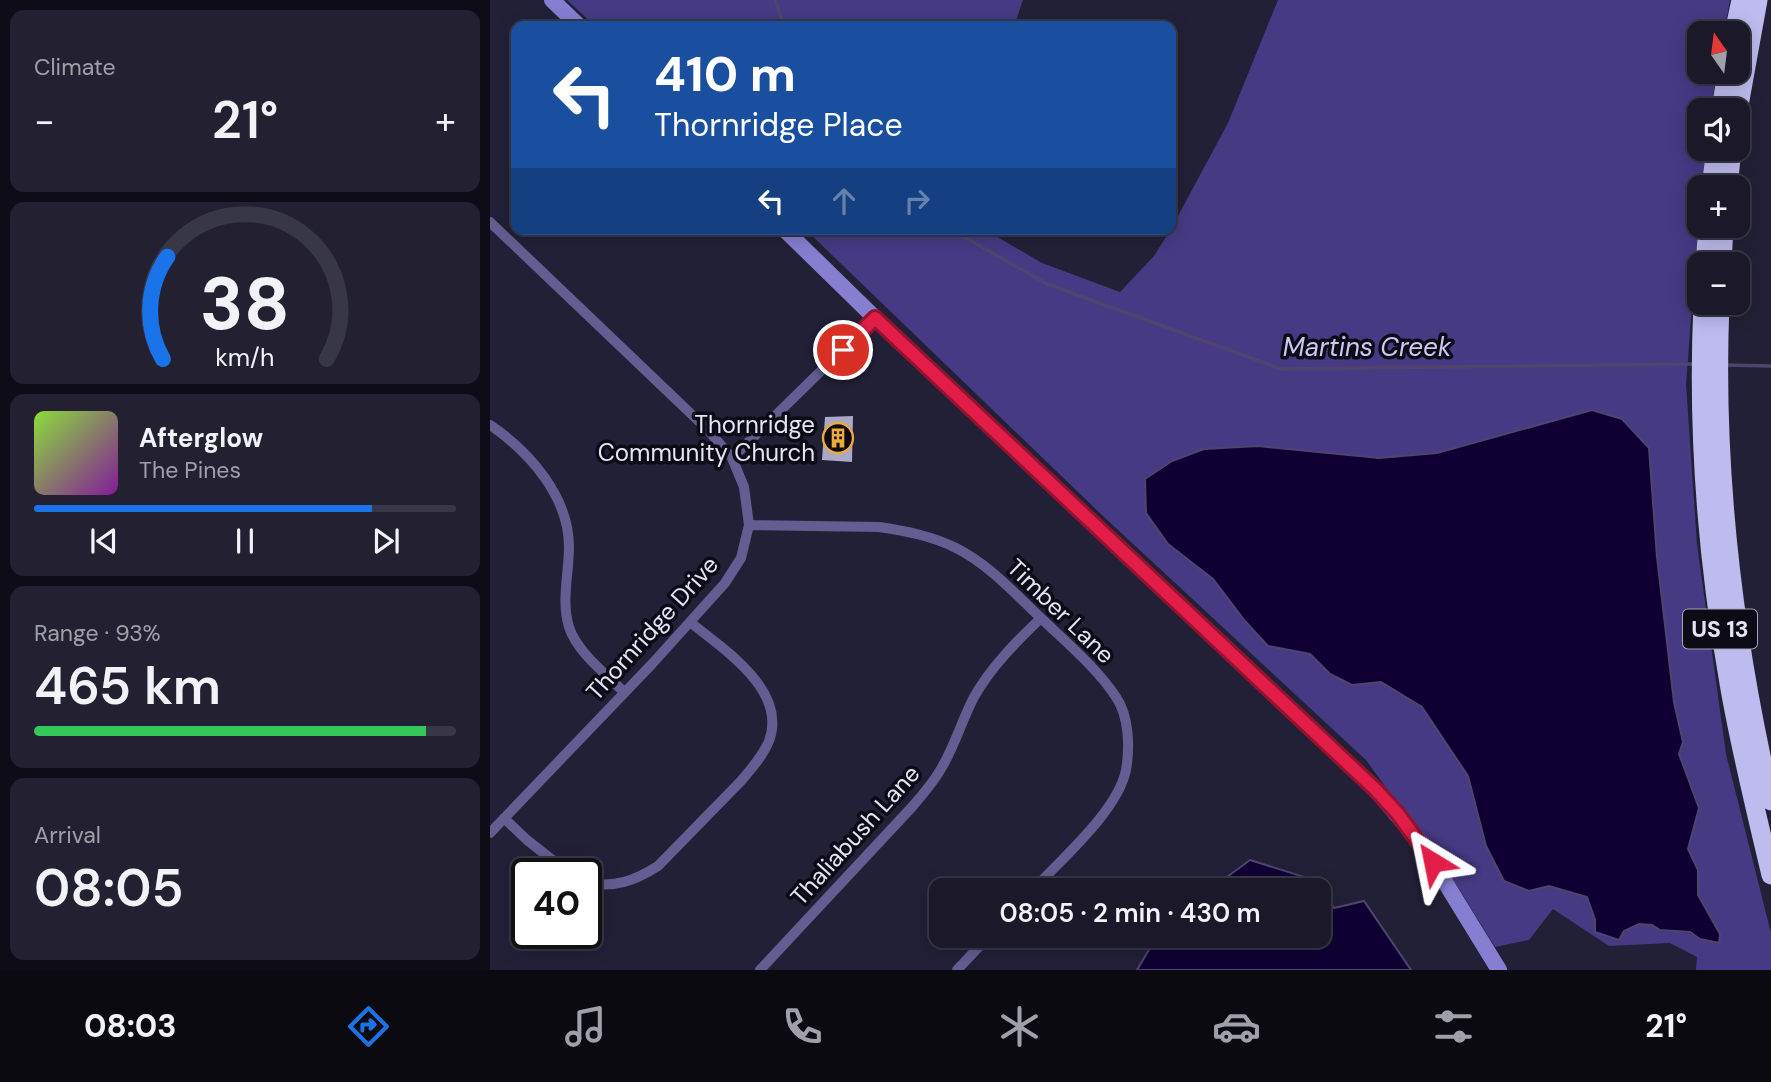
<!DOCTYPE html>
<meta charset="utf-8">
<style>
:root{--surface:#1a1829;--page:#232131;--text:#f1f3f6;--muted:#9fa0a8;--line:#383746;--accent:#1a73e8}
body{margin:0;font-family:"DM Sans",sans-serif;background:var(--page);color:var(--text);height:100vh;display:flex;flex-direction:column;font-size:26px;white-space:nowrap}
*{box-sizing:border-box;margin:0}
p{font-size:23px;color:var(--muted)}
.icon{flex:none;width:38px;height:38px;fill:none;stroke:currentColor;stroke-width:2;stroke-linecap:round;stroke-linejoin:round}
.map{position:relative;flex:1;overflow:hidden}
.drawer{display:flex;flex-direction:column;gap:10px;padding:10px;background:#0e0d17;width:490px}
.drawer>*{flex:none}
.guide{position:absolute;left:21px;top:21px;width:665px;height:214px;border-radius:14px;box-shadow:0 4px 18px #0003,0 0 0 2px var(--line);background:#1a4fa0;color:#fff;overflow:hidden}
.needle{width:46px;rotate:346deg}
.fabs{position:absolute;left:1197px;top:21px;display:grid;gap:14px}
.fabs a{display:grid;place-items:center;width:63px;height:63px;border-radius:14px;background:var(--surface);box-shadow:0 4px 18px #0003,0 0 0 2px var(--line);font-size:35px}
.speed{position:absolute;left:21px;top:858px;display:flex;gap:14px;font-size:35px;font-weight:700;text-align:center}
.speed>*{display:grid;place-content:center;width:91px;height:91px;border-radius:50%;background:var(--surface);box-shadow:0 4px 18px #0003,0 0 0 2px var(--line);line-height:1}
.speed .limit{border:4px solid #111;border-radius:10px;background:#fff;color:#111}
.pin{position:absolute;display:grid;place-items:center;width:60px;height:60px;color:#fff;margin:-30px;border:4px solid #fff;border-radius:50%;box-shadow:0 2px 7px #0007}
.me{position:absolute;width:77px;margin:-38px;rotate:325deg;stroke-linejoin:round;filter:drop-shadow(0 0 5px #0008)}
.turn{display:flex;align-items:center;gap:24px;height:147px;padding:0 28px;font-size:32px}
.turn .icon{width:91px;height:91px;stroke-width:2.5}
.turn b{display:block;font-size:49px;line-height:60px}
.lanes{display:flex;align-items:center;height:66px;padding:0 28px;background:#0003;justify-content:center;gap:35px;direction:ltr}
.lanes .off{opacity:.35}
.big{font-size:52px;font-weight:600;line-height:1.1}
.drawer .widget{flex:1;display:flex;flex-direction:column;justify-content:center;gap:10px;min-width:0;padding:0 24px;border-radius:14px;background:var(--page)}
.drawer .dial{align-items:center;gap:0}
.dial svg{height:182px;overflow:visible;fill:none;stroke:var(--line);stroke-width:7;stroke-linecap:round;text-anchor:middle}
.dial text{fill:var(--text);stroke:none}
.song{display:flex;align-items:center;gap:21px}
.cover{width:84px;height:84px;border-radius:10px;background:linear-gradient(135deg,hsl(90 70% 55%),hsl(290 70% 35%))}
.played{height:7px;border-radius:4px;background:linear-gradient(90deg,var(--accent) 80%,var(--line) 80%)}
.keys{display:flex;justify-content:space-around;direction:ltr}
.heat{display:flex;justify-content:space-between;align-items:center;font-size:38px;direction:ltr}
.charge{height:10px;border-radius:5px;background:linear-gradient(90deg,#34c759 93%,var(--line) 0)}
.trip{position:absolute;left:439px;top:878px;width:402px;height:70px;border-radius:14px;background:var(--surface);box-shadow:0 4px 18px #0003,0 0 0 2px var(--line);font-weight:600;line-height:70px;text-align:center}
.dock{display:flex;height:112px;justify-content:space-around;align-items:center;background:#0a0a10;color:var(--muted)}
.dock .icon{width:49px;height:49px}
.dock .selected{color:var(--accent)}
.dock b{font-size:32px;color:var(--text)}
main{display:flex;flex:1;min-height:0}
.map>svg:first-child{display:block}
.forest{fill:#463a84;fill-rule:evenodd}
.water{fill:#0f0033;stroke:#4f446d;stroke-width:2}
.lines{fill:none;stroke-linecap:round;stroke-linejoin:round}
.stream{stroke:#4f446d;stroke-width:3.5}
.building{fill:#a9a8c6}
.street{stroke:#625e91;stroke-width:10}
.secondary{stroke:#867ed1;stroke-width:16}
.highway{stroke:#bebcef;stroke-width:19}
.route-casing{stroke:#92132f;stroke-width:18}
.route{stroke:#e11d48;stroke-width:12}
.labels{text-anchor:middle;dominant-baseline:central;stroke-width:7;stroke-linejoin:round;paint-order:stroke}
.shield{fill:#0c0b15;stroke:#a3a3b1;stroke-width:2}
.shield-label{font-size:23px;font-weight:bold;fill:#e4e4f4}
.poi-label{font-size:24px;fill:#e4e4f4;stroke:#0c0b15;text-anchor:end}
.street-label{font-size:24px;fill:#e4e4f4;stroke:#0c0b15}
.water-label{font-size:26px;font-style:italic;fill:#cac8f3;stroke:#0c0b15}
</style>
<main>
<section class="drawer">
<div class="widget"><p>Climate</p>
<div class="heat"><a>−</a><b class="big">21°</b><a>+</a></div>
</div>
<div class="widget dial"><svg viewBox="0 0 100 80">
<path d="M14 69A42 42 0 1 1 86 69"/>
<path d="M14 69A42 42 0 0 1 16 24" stroke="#1a73e8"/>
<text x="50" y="56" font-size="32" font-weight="700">38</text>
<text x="50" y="72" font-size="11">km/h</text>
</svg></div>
<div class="widget">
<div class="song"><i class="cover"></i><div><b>Afterglow</b><p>The Pines</p></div></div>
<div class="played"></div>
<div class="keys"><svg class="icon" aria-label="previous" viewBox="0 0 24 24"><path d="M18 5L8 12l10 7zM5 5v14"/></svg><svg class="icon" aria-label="pause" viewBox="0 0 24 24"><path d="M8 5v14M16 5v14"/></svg><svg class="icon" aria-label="next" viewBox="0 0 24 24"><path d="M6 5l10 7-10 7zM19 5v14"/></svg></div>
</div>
<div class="widget"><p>Range · 93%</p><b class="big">465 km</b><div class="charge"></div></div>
<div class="widget"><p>Arrival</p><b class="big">08:05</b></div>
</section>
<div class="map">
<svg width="1281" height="970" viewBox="0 0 1281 970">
<rect width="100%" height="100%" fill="#222037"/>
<path class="forest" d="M77 0H533L524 26H105Z
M788 0H1240L1234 33H1209V72H1227L1221 110H1209V149H1217L1213 187H1209V217L1196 384 1207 544 1236 754 1281 933V970H1206L1207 957 1180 943 1119 946 1063 909 1039 940 1005 947 968 887 876 760 614 517 315 229H494L552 263 630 292 664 256 681 229 738 123ZM1001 439 1159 448 1167 557 1184 702 1193 742 1189 754 1209 808 1198 849 1208 870V895L1230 934 1210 939C1198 930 1192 933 1178 931 1171 930 1168 927 1162 925 1149 920 1135 929 1129 940L1105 932V920L1097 897 1059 886 1039 891 996 846 978 776 932 707 891 682 861 685 840 674 820 654 778 646 755 621 723 579 678 544 768 446 889 458 947 453Z"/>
<path class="water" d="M1102 410 1132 419 1159 448 1167 557 1184 702 1193 742 1189 754 1209 808 1198 849 1208 870V895L1230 934 1229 943 1210 939 1200 932 1170 930 1162 925 1149 924 1134 931 1129 940 1105 932V920L1097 897 1059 886 1039 891 1014 881 996 846 978 776 932 707 891 682 862 685 840 674 820 654 778 646 755 621 723 579 678 544 656 513 655 479 682 461 714 449 768 446 889 458 947 453Z
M760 860 827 881 844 908 874 901 921 970H647L667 936H830V891H718Z"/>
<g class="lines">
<path class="stream" d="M285 0 294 26
M460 229 557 284 791 369 1205 364
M1234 365 1281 366"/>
</g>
<path class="building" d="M363 416 362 462 332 460 335 417Z"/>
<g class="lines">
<path class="street" d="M0 222 218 430 242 458 254 487 259 525 251 558 235 583 162 664 0 833
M0 425C40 452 79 497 79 547 79 573 71 601 79 627 87 652 116 674 134 692
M242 458 385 318
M259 525 389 527C416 531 442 536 466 548 500 565 525 594 552 619 577 643 607 668 626 697 639 716 640 747 636 770 628 811 570 860 542 891
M14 818 37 840 79 873
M96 882C124 889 146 880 168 866L251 781C261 769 273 756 279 741 298 690 233 649 200 622
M270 970 422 807C433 794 444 782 452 767 465 745 472 720 484 697 501 667 526 642 551 618
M467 970 499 936"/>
<path class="secondary" d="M62 0 89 26
M294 229 385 318 885 789 931 843 1009 970"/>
<path class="highway" d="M1244 33 1251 0
M1231 110 1237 72
M1248 111 1268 0
M1221 187 1226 149
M1238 187 1242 149
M1215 264 1218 226
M1232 264 1234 226
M1213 303C1207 430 1217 558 1239 683 1250 748 1266 811 1281 875
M1230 303C1223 471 1243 637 1281 801"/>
</g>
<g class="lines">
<g class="route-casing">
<path id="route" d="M353 350 385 318 885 789 908 814 943 862"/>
</g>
<use href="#route" class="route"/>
</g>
<defs>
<g id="building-ring" transform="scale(1.575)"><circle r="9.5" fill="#0c0b15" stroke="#ebaa39" stroke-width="1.5"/><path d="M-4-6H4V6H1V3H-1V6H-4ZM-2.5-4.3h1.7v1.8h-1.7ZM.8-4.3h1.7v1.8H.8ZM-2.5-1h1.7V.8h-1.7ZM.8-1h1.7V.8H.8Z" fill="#ebaa39"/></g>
</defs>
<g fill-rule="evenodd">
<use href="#building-ring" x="348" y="438"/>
</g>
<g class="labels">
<rect class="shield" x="1193" y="609.5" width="74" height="39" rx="5"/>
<g class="shield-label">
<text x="1230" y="629">US 13</text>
</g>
<g class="poi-label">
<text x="325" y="424">Thornridge<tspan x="325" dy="28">Community Church</tspan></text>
</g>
<g class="street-label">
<text transform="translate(571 611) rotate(44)">Timber Lane</text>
<text transform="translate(162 628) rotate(-48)">Thornridge Drive</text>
<text transform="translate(365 835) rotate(-48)">Thaliabush Lane</text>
</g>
<g class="water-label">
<text x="877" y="347">Martins Creek</text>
</g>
</g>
</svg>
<div class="fabs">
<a><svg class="needle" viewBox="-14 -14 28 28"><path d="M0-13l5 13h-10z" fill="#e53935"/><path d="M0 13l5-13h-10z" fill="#9fa0a8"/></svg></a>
<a><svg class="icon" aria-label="sound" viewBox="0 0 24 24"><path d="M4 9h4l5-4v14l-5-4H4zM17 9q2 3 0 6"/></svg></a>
<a>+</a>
<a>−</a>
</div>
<div class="speed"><div class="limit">40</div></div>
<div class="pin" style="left:353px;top:350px;background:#d93025"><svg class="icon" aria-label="arrive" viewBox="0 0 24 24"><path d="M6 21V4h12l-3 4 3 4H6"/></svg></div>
<svg class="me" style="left:943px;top:862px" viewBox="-20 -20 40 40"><path d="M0-17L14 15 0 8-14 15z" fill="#e11d48" stroke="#fff" stroke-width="4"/></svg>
<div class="trip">08:05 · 2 min · 430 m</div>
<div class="guide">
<div class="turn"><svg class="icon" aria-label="left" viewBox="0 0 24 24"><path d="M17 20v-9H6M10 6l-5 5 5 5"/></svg><div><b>410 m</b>Thornridge Place</div></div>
<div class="lanes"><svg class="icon" aria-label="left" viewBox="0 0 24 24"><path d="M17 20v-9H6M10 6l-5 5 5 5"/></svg><svg class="icon off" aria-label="ahead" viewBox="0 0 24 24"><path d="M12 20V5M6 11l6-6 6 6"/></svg><svg class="icon off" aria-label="right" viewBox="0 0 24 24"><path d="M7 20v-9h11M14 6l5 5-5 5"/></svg></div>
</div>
</div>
</main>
<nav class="dock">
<b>08:03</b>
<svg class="icon selected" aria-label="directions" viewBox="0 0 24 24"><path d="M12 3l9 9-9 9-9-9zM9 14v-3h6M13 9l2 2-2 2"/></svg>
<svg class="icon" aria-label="music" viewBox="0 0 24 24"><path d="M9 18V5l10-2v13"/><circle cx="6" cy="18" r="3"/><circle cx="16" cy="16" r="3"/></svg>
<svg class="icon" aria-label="phone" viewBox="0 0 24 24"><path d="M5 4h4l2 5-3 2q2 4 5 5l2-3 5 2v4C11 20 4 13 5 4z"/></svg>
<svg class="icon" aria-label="climate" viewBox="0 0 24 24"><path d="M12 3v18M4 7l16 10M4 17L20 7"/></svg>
<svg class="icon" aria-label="car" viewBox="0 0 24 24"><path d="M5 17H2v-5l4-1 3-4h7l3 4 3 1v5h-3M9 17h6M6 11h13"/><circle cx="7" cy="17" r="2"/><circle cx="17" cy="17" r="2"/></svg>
<svg class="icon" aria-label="filters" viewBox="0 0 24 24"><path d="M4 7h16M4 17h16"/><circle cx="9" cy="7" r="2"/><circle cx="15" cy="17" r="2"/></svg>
<b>21°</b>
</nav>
